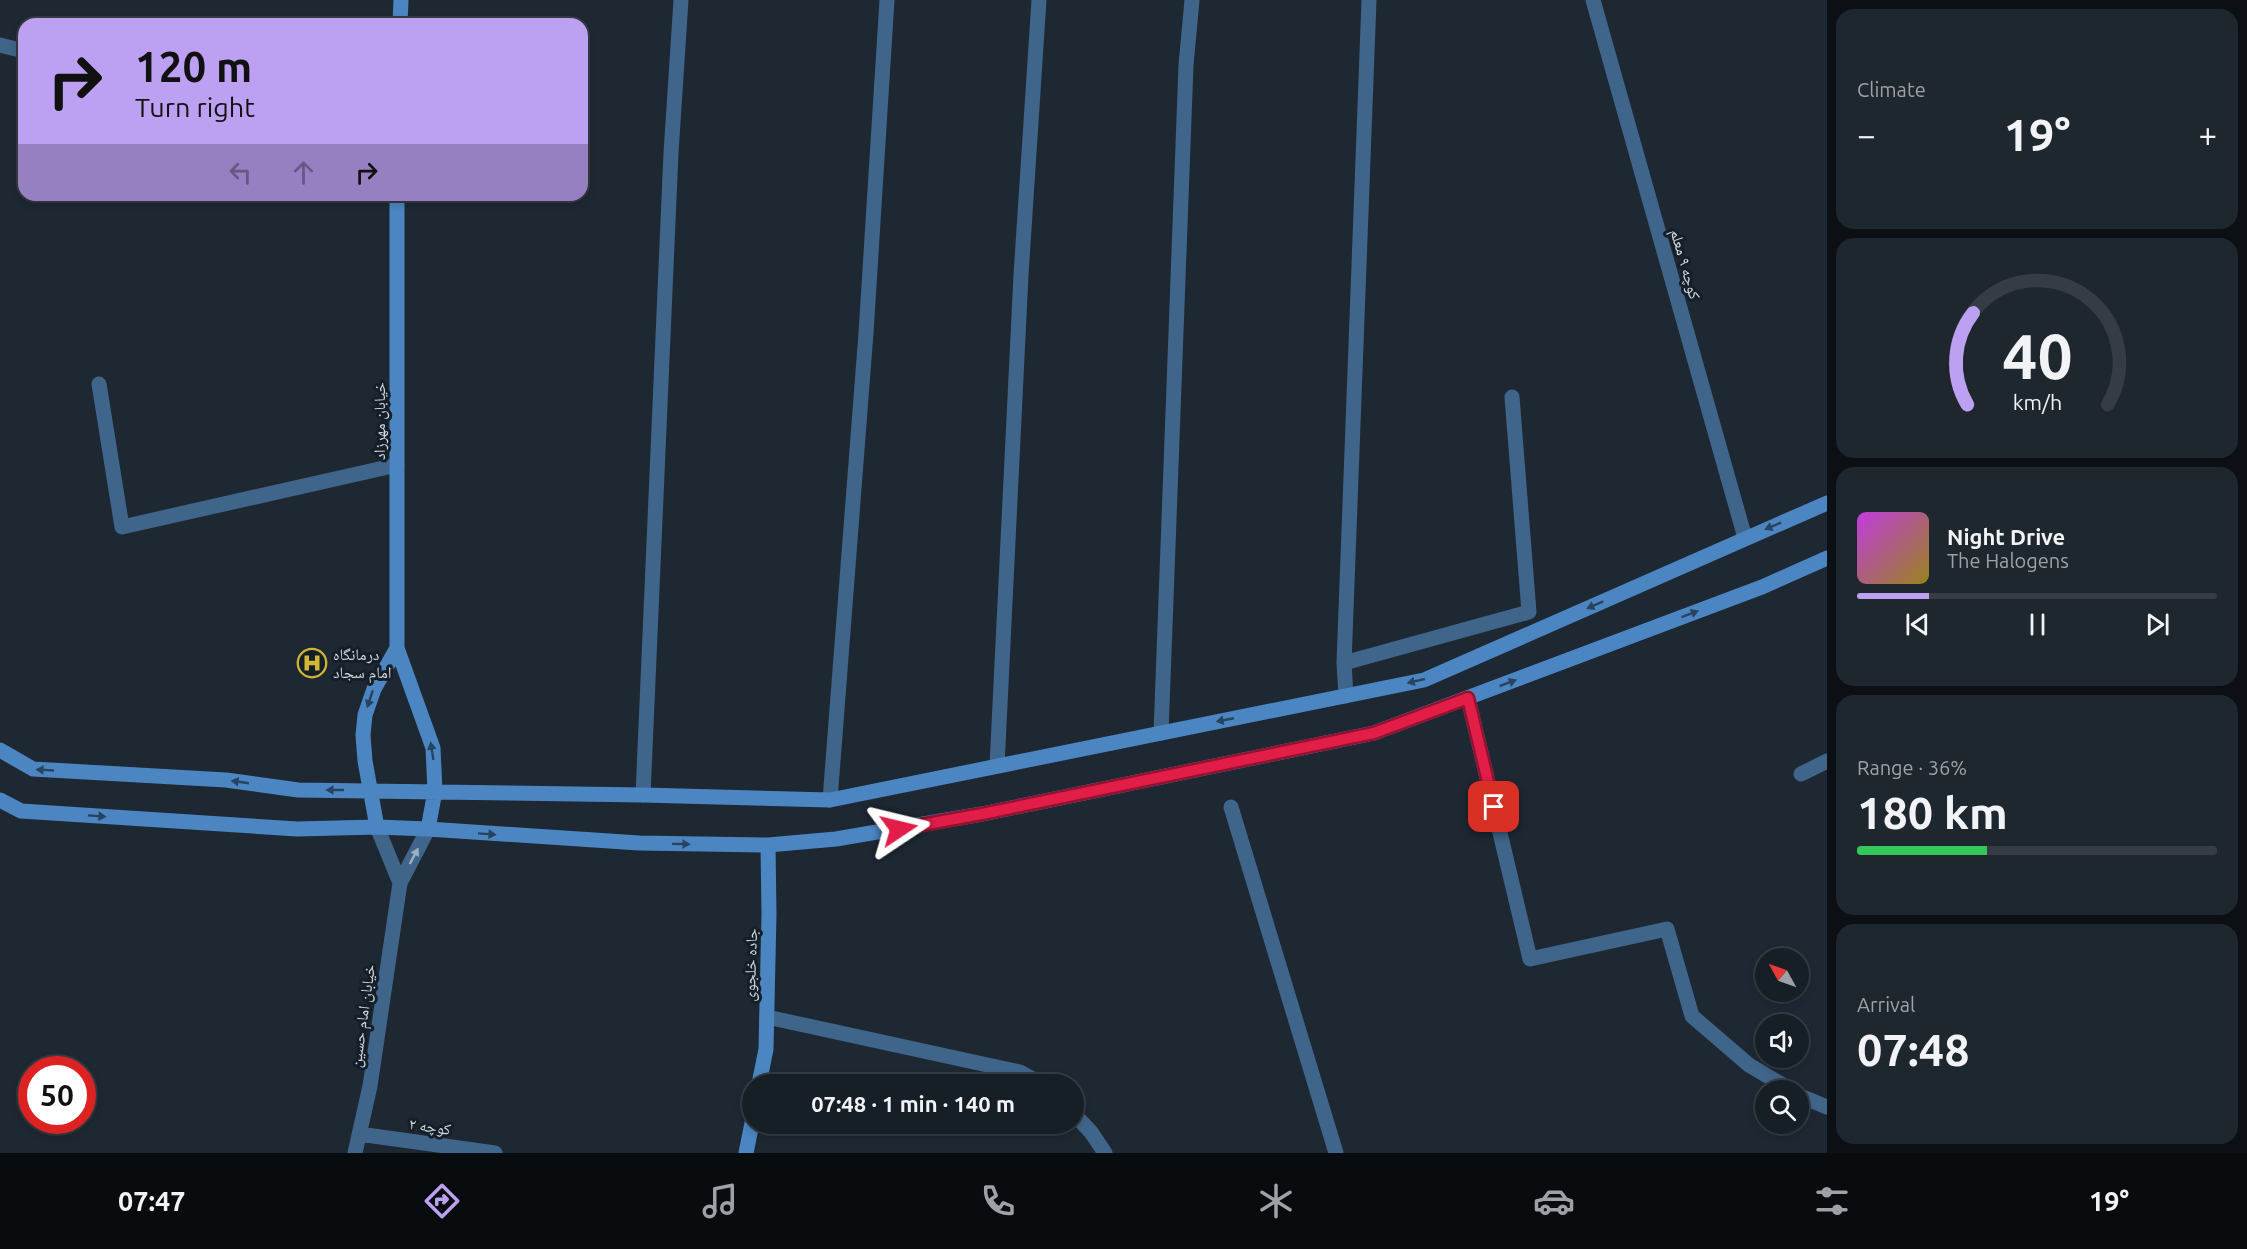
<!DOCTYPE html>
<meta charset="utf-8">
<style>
:root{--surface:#161e26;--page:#1f272e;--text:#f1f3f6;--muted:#9ea2a7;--line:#353c43;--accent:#bca0f2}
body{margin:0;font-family:Ubuntu,"Noto Naskh Arabic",sans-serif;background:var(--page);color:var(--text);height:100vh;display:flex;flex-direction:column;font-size:22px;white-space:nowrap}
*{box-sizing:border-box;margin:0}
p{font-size:20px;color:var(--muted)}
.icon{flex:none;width:33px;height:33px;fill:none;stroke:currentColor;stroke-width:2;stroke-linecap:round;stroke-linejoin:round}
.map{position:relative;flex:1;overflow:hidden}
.side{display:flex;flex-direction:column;gap:9px;padding:9px;background:#0c1015;width:420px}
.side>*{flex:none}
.hud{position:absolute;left:18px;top:18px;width:570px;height:183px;border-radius:18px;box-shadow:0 3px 9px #0003,0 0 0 2px var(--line);background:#bca0f2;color:#111;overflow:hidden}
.needle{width:39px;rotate:310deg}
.controls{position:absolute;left:1755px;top:948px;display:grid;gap:12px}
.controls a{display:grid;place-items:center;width:54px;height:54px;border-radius:50%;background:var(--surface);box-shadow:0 3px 9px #0003,0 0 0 2px var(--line);font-size:30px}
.speed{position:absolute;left:18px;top:1056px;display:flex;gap:12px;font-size:30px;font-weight:700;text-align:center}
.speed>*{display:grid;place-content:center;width:78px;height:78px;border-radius:50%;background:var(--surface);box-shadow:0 3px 9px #0003,0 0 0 2px var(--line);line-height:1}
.speed .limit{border:9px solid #d22;background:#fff;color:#111}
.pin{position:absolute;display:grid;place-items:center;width:51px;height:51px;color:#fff;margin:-26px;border-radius:12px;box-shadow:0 3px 9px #0006}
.me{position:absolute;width:66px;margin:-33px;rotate:80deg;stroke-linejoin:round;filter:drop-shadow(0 0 4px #0008)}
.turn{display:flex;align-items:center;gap:21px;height:126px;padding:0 18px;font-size:27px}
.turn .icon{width:78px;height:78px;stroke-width:2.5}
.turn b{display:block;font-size:42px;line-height:51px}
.lanes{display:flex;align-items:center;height:57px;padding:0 18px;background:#0003;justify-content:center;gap:30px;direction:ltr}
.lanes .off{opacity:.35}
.big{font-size:45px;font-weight:600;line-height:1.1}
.side .tile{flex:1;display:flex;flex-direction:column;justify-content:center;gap:9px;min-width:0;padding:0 21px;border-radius:18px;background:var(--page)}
.side .dial{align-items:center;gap:0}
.dial svg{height:156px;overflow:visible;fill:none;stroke:var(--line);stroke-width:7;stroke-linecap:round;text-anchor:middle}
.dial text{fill:var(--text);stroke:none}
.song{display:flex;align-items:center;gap:18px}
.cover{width:72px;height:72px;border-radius:9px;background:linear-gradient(135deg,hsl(290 70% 55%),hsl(50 70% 35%))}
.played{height:6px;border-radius:3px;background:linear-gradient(90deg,var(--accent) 20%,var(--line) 20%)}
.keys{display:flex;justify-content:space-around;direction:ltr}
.heat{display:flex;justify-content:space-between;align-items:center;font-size:33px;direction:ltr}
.charge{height:9px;border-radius:4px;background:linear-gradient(90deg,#34c759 36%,var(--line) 0)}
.trip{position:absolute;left:742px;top:1074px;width:342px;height:60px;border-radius:30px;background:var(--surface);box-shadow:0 3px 9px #0003,0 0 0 2px var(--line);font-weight:600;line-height:60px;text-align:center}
.menu{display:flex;height:96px;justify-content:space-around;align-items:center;background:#090c0f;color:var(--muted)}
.menu .icon{width:42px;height:42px}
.menu .active{color:var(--accent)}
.menu b{font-size:27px;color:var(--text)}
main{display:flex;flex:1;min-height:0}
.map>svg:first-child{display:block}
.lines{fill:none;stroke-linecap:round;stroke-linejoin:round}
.street{stroke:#40658a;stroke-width:15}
.secondary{stroke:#4b86c3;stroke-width:15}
.oneway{fill:#28435f}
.oneway2{fill:#9eafc1}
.route-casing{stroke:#92132f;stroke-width:15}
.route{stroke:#e11d48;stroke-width:10}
.labels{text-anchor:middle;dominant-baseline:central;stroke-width:6;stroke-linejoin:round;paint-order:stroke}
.street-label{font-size:16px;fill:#d0d7de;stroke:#151f29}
.poi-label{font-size:16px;fill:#d0d7de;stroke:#151f29;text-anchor:start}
</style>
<main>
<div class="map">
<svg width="1827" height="1153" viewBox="0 0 1827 1153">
<rect width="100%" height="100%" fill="#1e2833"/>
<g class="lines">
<path class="street" d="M1593 0 1745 538
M0 45 24 51
M99 384 122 527 397 465
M1344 663 1529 612 1512 397
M1346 696 1344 663 1369 0
M1468 698 1530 959 1667 929 1692 1016 1749 1065 1791 1090
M1161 733 1186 65 1192 0
M997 766 1021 275 1039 0
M1801 774 1827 761
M643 795 671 153 681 0
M830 800 866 333 887 0
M1231 807 1336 1153
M377 827 400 883
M767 1017 1020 1072 1042 1084
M1798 1095 1827 1107
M1074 1114 1091 1132 1105 1153
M359 1134 495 1153
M355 1153 370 1086 400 883 428 829"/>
<path class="secondary" d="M400 24 401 0
M397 195V648L433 748 435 791 428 829
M0 750 33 769 226 780 298 790 643 795 830 800 1424 680 1827 503
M0 800 21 811 297 829 377 827 428 829 639 843 768 845 836 839 982 814 1374 733 1762 587 1827 558
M377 827 365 761 363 735 365 715 374 689 397 648
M759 1084 766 1049 769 914 768 845
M746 1153 753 1118"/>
</g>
<defs><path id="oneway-solid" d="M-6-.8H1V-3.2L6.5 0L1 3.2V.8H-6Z" transform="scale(1.5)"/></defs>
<g class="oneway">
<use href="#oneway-solid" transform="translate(1773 526) rotate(157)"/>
<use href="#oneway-solid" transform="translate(1595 605) rotate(156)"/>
<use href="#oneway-solid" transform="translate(1690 614) rotate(-21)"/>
<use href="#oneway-solid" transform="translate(1416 681) rotate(167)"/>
<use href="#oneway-solid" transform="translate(1508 683) rotate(-21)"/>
<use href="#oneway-solid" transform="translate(370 699) rotate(108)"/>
<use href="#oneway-solid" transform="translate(1225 720) rotate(169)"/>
<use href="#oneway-solid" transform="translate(432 751) rotate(-99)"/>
<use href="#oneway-solid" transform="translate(45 770) rotate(-177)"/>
<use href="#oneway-solid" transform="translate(240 782) rotate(-172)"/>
<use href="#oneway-solid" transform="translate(335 790) rotate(180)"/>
<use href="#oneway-solid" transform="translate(97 816) rotate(4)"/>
<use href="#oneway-solid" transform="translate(487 834) rotate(4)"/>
<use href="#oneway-solid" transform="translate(681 844) rotate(1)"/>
</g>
<use class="oneway2" href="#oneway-solid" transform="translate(414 856) rotate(-62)"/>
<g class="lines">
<g class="route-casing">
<path id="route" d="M899 829 982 814 1374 733 1468 698 1494 807"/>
</g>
<use href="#route" class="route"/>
</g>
<defs>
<g id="hospital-ring" transform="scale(1.5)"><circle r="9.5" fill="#151f29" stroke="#d3b635" stroke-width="1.5"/><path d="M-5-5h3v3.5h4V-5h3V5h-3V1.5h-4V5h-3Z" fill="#d3b635"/></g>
</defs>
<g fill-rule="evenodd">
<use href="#hospital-ring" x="312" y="663"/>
</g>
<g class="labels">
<g class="street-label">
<text transform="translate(1686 264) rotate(74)">کوچه ۹ معلم</text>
<text transform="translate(379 421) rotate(-90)">خیابان مهرزاد</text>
<text transform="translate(750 965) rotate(-88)">جاده خلجوی</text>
<text transform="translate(362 1016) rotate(-82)">خیابان امام حسین</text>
<text transform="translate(430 1126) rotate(8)">کوچه ۲</text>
</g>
<g class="poi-label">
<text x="333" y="654">درمانگاه<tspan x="333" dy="18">امام سجاد</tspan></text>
</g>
</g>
</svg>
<div class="controls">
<a><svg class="needle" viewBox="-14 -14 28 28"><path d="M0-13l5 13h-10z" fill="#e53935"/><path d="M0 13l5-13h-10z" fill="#9ea2a7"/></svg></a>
<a><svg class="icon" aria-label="sound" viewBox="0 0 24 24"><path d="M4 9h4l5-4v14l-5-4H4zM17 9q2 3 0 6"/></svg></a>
<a><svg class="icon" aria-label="search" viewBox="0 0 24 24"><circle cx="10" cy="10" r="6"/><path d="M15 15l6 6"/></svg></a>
</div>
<div class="speed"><div class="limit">50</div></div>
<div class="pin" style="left:1494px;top:807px;background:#d93025"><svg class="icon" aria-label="arrive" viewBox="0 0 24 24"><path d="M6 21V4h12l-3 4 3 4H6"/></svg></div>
<svg class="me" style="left:899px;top:829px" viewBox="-20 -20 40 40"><path d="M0-17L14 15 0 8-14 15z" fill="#e11d48" stroke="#fff" stroke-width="4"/></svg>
<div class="trip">07:48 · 1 min · 140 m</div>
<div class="hud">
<div class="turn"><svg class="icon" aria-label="right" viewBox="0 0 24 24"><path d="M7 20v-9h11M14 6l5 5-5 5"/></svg><div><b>120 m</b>Turn right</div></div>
<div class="lanes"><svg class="icon off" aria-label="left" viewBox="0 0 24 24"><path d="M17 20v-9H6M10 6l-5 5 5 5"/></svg><svg class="icon off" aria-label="ahead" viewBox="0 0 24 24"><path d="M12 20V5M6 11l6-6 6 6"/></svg><svg class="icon" aria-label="right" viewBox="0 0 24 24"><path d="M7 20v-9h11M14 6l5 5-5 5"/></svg></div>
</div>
</div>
<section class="side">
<div class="tile"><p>Climate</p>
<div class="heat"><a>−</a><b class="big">19°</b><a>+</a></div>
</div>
<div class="tile dial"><svg viewBox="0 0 100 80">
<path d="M14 69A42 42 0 1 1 86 69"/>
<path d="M14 69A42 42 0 0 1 17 22" stroke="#bca0f2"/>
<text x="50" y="56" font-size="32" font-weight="700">40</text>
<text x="50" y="72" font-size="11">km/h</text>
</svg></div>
<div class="tile">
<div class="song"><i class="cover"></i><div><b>Night Drive</b><p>The Halogens</p></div></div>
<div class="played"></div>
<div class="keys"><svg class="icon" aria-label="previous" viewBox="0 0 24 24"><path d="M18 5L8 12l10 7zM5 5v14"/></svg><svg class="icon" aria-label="pause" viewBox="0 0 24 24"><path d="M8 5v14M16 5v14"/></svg><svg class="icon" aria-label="next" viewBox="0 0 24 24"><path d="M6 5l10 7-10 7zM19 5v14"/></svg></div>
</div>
<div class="tile"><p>Range · 36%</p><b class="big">180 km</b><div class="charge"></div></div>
<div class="tile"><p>Arrival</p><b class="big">07:48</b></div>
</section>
</main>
<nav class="menu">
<b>07:47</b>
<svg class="icon active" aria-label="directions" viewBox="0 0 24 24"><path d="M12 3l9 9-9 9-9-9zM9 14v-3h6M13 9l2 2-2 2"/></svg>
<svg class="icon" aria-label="music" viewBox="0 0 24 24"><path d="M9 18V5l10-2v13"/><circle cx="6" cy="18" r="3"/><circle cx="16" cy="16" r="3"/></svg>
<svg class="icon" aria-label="phone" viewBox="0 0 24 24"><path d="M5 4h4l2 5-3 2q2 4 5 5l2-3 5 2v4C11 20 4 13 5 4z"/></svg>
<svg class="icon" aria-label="climate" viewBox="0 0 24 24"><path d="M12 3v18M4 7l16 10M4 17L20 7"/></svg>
<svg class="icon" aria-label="car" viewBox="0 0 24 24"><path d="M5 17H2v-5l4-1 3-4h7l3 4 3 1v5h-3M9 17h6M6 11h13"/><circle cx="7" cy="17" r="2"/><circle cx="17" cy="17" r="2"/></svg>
<svg class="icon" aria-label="filters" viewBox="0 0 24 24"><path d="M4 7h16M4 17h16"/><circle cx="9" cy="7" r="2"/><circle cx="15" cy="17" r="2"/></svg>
<b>19°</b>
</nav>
